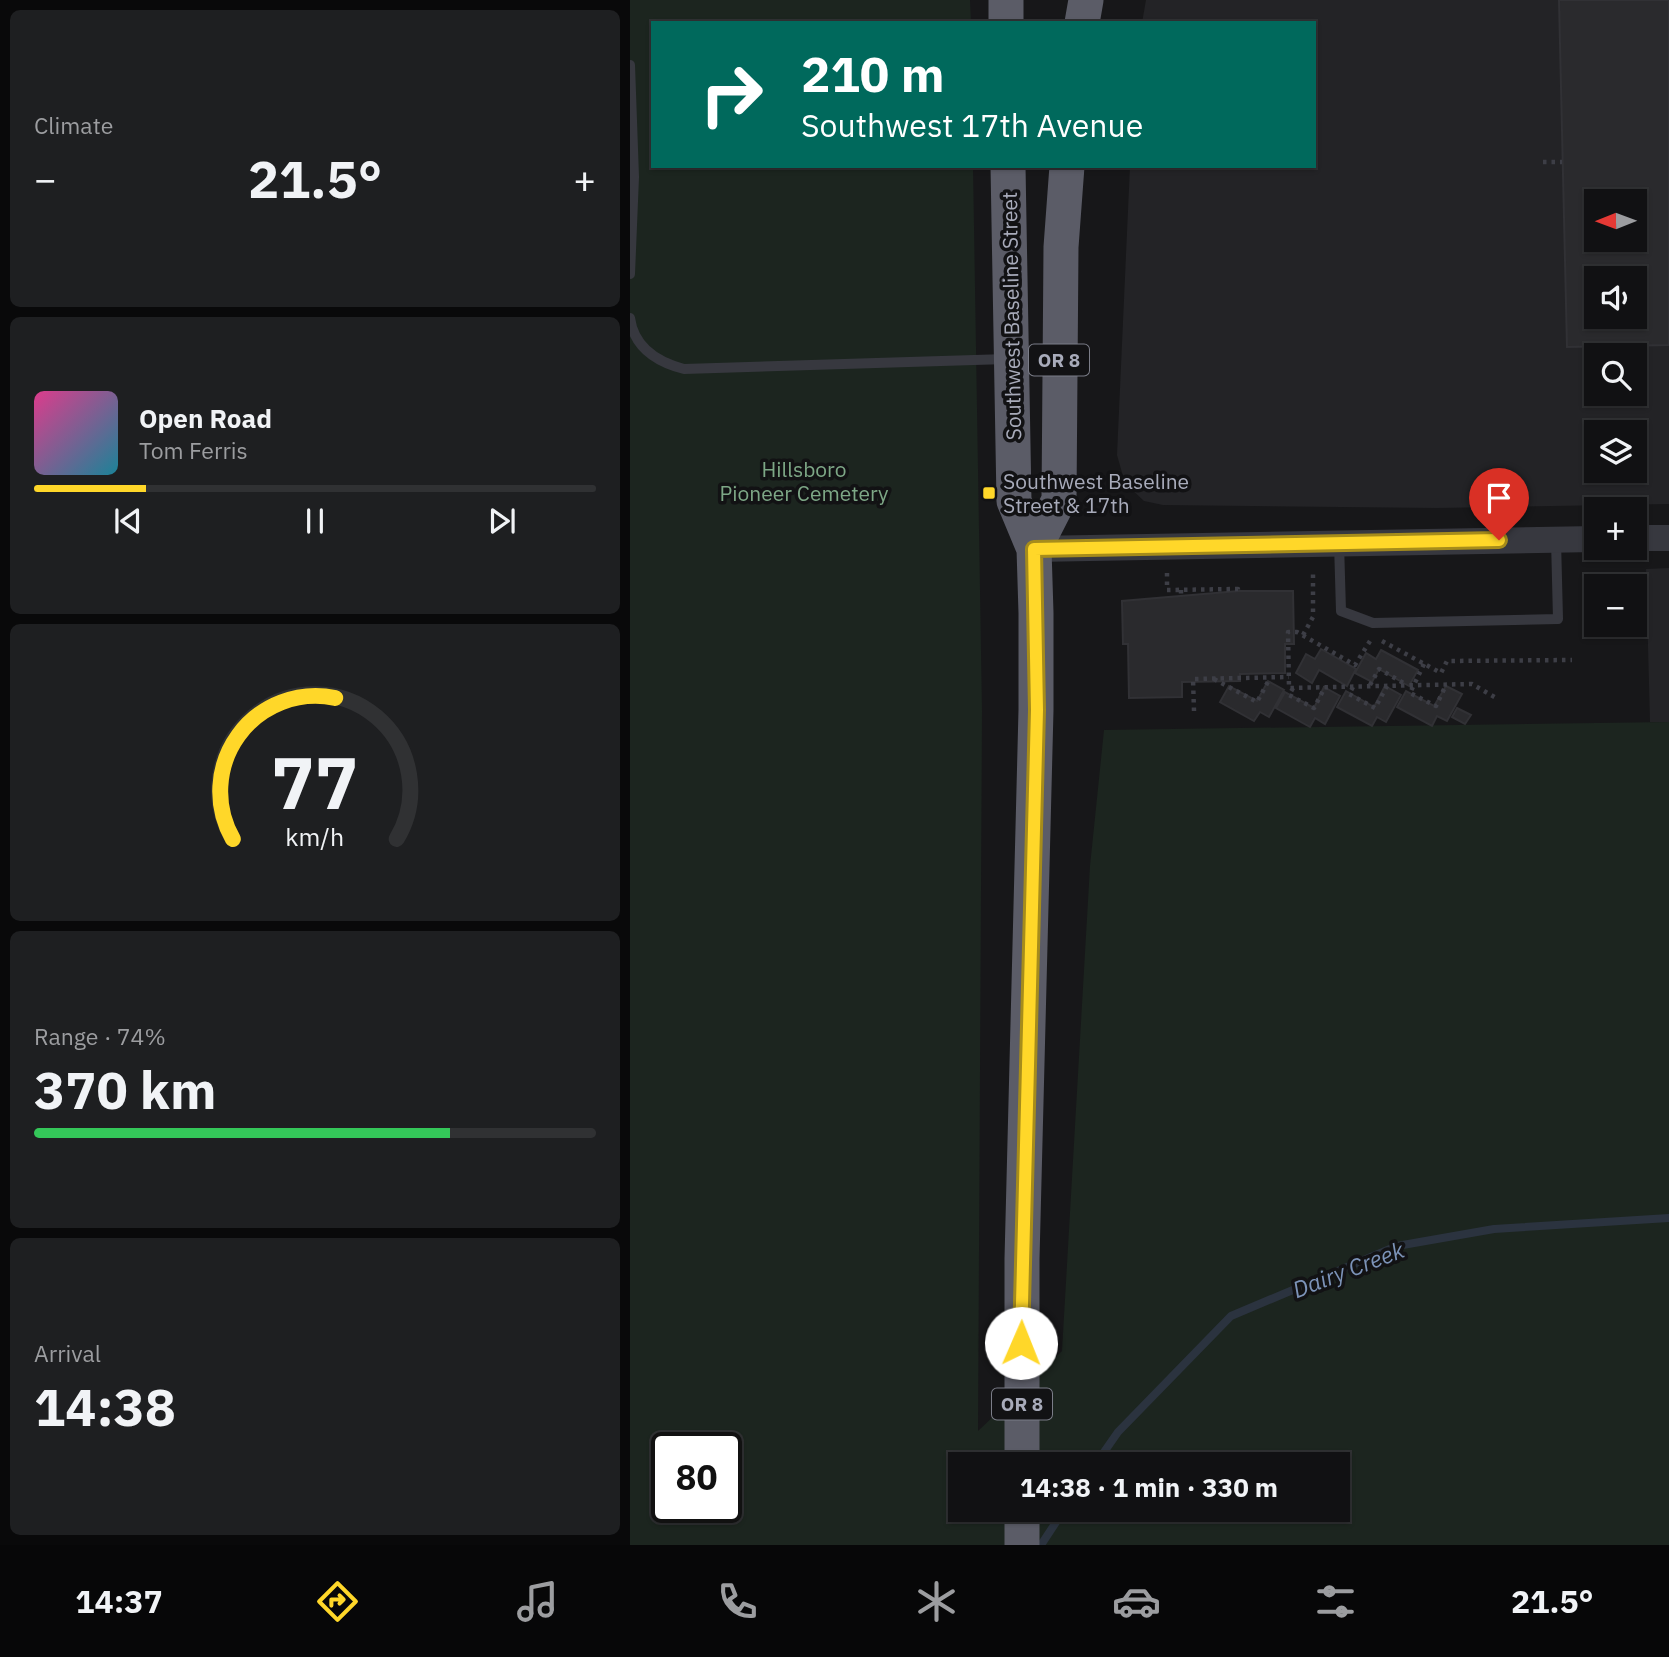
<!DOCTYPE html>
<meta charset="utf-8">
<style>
:root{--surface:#111113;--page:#1e1f21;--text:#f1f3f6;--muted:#9c9da0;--line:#303133;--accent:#ffd729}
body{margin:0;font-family:"IBM Plex Sans",sans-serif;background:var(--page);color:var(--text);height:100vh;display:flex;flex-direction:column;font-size:26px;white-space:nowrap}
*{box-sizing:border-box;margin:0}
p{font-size:23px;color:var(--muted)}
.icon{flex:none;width:38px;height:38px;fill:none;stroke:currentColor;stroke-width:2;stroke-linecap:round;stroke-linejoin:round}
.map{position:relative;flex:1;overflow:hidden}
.drawer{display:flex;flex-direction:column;gap:10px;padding:10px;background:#09090a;width:630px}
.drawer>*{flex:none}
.hud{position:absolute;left:21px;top:21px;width:665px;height:147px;border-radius:0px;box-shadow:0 2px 5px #0004,0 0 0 2px var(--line);background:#00695c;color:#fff;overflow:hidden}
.needle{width:46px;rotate:269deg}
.tools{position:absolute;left:954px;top:189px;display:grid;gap:14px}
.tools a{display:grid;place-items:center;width:63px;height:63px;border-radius:0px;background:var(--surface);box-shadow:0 2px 5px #0004,0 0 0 2px var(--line);font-size:35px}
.speed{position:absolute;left:21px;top:1432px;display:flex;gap:14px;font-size:35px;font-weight:700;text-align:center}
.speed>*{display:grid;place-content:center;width:91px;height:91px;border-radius:50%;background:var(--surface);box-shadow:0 2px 5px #0004,0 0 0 2px var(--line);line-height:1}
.speed .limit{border:4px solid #111;border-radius:10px;background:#fff;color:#111}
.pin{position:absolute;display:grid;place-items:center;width:60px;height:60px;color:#fff;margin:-72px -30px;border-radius:50% 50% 50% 0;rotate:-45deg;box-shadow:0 0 7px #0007}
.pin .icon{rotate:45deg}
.me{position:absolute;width:77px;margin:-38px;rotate:1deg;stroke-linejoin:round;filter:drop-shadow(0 0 5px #0008)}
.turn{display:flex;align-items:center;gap:24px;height:147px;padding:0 35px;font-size:32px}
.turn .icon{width:91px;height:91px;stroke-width:2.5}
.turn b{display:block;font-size:49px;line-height:60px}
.big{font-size:52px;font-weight:700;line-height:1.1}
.drawer .card{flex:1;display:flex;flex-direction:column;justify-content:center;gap:10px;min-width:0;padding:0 24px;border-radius:10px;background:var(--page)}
.drawer .dial{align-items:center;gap:0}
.dial svg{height:182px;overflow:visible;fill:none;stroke:var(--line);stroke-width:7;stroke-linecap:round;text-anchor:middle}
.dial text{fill:var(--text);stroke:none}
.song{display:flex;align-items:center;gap:21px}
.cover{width:84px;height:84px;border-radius:10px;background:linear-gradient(135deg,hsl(330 70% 55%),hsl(190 70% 35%))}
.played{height:7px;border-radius:4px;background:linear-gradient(90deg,var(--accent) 20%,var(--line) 20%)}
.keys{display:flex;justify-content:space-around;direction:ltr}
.heat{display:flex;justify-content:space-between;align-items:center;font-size:38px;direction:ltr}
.charge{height:10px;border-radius:5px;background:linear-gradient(90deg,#34c759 74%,var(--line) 0)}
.trip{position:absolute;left:318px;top:1452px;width:402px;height:70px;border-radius:0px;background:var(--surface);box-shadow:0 2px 5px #0004,0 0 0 2px var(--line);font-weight:700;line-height:70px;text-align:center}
.menu{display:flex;height:112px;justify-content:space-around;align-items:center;background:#070708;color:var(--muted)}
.menu .icon{width:49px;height:49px}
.menu .active{color:var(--accent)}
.menu b{font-size:32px;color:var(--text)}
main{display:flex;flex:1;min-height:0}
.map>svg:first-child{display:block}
.built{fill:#232326;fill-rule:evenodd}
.green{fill:#1c251f;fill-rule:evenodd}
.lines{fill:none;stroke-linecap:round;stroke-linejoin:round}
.stream{stroke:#2b333f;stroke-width:8}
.building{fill:#2a2a2d;stroke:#313135;stroke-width:2;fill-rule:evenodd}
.path{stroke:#3d3e46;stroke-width:4.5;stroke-dasharray:3.5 5;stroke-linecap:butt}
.service{stroke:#37383f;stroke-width:10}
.tertiary{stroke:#37383f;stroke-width:26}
.trunk{stroke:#5b5c67;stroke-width:35}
.route-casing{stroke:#a68c1b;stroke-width:18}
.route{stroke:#ffd729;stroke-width:12}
.poi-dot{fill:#ffd729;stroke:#121214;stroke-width:2.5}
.labels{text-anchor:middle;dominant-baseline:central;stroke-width:7;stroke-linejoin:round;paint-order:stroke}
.shield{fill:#121214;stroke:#7b7d88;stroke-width:2}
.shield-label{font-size:19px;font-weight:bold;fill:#a8abba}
.street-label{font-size:21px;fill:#a8abba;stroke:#121214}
.park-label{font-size:21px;fill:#7da786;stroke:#121214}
.poi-label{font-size:21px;fill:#a8abba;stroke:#121214;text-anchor:start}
.water-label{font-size:23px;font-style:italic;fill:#7c93b8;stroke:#121214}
</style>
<main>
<section class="drawer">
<div class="card"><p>Climate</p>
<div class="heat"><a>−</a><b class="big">21.5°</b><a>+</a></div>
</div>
<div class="card">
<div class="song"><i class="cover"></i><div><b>Open Road</b><p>Tom Ferris</p></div></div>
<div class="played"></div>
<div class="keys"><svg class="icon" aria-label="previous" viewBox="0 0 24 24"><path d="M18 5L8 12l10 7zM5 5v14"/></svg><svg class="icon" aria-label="pause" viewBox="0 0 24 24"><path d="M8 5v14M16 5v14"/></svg><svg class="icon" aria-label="next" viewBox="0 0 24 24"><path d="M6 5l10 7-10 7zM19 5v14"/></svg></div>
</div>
<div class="card dial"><svg viewBox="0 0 100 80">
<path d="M14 69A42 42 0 1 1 86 69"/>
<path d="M14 69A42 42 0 0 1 59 7" stroke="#ffd729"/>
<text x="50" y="56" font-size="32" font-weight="700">77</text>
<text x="50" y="72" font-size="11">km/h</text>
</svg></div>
<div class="card"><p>Range · 74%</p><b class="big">370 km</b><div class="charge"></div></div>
<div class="card"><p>Arrival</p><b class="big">14:38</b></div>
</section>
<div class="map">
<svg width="1039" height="1545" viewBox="0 0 1039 1545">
<rect width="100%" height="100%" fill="#171719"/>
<path class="built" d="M516 0H1039V504L807 508 533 505 514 501 495 483 487 455 500 166H684V23H512ZM966 201H1004V240H966ZM966 278H1004V317H966ZM966 355H1004V394H966ZM966 432H1004V471H966Z
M1039 568V722H1020L1016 569Z"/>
<path class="green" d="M0 0H340L341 23H23V166H343L352 711 348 1431 432 1351 460 866 474 730 1039 722V1545H0ZM37 1447H96V1507H37ZM331 1465H709V1510H331Z"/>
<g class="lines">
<path class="stream" d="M465 1465 488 1432 601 1316 767 1246 864 1229 1039 1218
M411 1545 434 1510"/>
</g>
<path class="building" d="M929 0H1039V345L937 347ZM966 201H1004V240H966ZM966 278H1004V317H966Z
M609 591H663L664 644H655V673L610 674V681L552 682V697L499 698 498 644H493L492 601Z
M691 649 726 669 717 686 689 670 682 683 666 673 676 654 685 659Z
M751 650 788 670 779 686 749 669 742 682 725 673 736 653 746 659Z
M638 681 654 690 639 717 630 712 624 721 590 702 599 686 627 701Z
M755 686 771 695 756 722 747 717 742 726 707 707 716 691 744 707Z
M816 686 832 694 817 721 807 716 802 726 767 707 776 691 804 706Z
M694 687 710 696 695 724 685 718 680 727 646 708 655 692 684 708Z
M827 708 841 715 835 724 822 717Z"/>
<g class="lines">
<path class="path" d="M913 162H932
M537 573V590L608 589V594
M551 590V597
M673 635 683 617V571
M740 641 725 665 667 632H658L659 688 842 684 868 699
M752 641 811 673 817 661 942 660
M794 664 780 693 806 706 816 685
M584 679 627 702 640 678
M740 685 749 669 777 685
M723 687 719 694 745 708 757 686
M663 688 659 695 684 708 695 687
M564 711 563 679 659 677"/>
<path class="service" d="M0 65 4 177 0 274
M0 318C4 348 27 362 54 369L377 359
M709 543 711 611 743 623 928 619 926 540"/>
<path class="tertiary" d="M1004 538H1039
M404 549 966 539"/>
<path class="trunk" d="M376 0V23
M452 23 456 0
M378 166 384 501 404 549 406 613V710L392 1259V1465
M404 549 429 500 431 247 437 166
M392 1510V1545"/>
</g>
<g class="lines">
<g class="route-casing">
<path id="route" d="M391 1343 407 710 404 549 869 540"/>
</g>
<use href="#route" class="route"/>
</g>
<rect class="poi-dot" x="352" y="486" width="14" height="14" rx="3.5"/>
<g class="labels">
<g class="shield">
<rect x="399" y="344.5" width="60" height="31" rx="5"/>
<rect x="362" y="1388.5" width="60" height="31" rx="5"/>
</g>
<g class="shield-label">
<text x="429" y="360">OR 8</text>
<text x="392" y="1404">OR 8</text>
</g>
<g class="street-label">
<text transform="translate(381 316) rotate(-91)">Southwest Baseline Street</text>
</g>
<g class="park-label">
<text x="174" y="469">Hillsboro<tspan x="174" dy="24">Pioneer Cemetery</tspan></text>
</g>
<g class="poi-label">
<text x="373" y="481">Southwest Baseline<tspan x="373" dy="24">Street &amp; 17th</tspan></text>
</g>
<g class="water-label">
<text transform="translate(718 1269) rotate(-21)">Dairy Creek</text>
</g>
</g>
</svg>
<div class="tools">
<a><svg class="needle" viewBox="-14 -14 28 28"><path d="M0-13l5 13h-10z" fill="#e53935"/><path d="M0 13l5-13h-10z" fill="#9c9da0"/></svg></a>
<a><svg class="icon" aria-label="sound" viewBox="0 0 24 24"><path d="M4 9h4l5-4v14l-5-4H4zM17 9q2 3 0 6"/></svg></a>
<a><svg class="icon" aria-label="search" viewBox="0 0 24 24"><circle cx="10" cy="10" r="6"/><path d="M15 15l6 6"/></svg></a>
<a><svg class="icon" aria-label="layers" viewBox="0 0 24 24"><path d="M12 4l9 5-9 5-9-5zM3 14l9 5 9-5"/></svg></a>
<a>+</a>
<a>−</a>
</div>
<div class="speed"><div class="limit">80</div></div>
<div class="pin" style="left:869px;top:540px;background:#d93025"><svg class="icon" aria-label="arrive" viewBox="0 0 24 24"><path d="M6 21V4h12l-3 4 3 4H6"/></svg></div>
<svg class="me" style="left:391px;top:1343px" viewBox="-20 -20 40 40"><circle r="19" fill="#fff"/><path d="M0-13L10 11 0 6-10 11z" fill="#ffd729"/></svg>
<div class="trip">14:38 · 1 min · 330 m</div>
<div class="hud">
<div class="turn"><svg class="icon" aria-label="right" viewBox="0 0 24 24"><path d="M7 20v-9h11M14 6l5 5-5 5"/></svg><div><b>210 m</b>Southwest 17th Avenue</div></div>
</div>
</div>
</main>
<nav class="menu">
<b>14:37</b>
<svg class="icon active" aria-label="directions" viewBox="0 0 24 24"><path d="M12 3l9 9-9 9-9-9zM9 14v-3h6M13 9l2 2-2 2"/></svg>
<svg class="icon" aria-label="music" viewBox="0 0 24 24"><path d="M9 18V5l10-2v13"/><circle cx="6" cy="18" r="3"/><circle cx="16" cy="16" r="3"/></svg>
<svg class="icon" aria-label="phone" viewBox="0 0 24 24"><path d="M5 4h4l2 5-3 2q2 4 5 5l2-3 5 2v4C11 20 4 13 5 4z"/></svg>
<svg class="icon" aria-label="climate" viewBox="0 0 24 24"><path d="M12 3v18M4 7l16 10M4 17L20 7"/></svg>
<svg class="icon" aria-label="car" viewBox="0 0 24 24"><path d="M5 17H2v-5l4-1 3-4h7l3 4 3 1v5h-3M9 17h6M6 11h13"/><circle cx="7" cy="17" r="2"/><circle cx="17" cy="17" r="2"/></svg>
<svg class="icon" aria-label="filters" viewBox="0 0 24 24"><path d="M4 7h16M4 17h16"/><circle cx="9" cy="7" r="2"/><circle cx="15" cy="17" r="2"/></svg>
<b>21.5°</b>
</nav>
